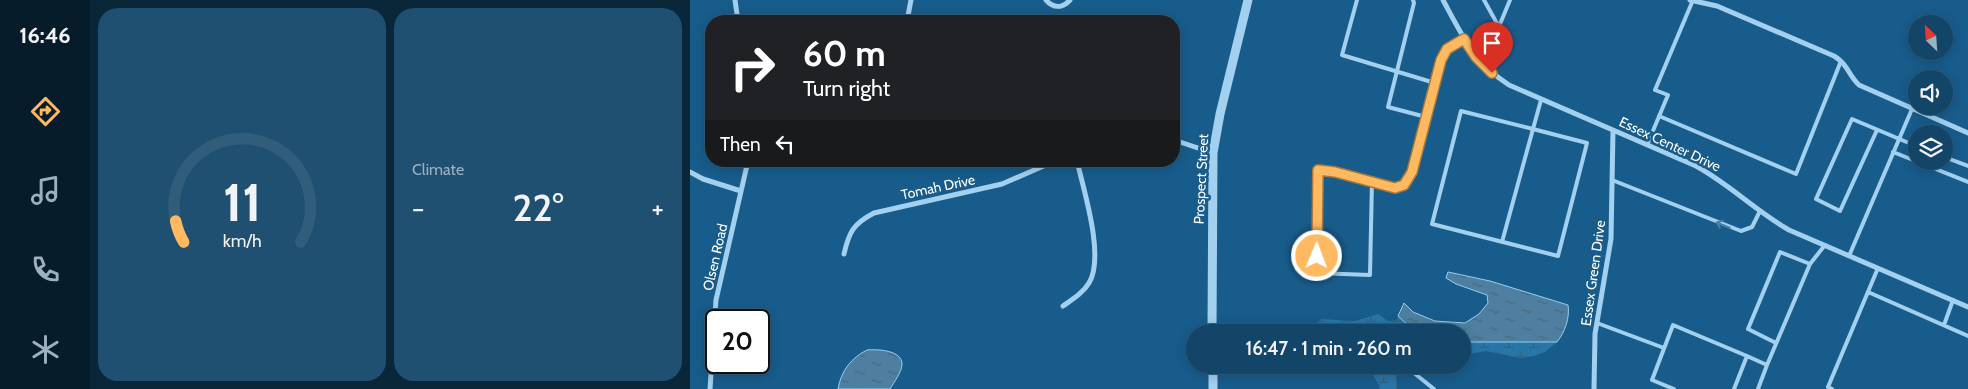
<!DOCTYPE html>
<meta charset="utf-8">
<style>
:root{--surface:#124568;--page:#1f4f71;--text:#f1f3f6;--muted:#9cb1c0;--line:#315d7c;--accent:#ffb960}
body{margin:0;font-family:Cabin,sans-serif;background:var(--page);color:var(--text);height:100vh;display:flex;flex-direction:column;font-size:19px;white-space:nowrap}
*{box-sizing:border-box;margin:0}
p{font-size:16px;color:var(--muted)}
.icon{flex:none;width:28px;height:28px;fill:none;stroke:currentColor;stroke-width:2;stroke-linecap:round;stroke-linejoin:round}
.map{position:relative;flex:1;overflow:hidden}
.side{display:flex;flex-direction:column;gap:8px;padding:8px;background:#0a2639;width:600px}
.side>*{flex:none}
.guide{position:absolute;left:15px;top:15px;width:475px;height:152px;border-radius:20px;box-shadow:0 2px 12px #0003,0 0 0 1px var(--line);background:#202124;color:#fff;overflow:hidden}
.needle{width:32px;rotate:335deg}
.buttons{position:absolute;left:1218px;top:15px;display:grid;gap:10px}
.buttons a{display:grid;place-items:center;width:45px;height:45px;border-radius:50%;background:var(--surface);box-shadow:0 2px 12px #0003,0 0 0 1px var(--line);font-size:25px}
.speed{position:absolute;left:15px;top:309px;display:flex;gap:10px;font-size:25px;font-weight:700;text-align:center}
.speed>*{display:grid;place-content:center;width:65px;height:65px;border-radius:50%;background:var(--surface);box-shadow:0 2px 12px #0003,0 0 0 1px var(--line);line-height:1}
.speed .limit{border:2px solid #111;border-radius:8px;background:#fff;color:#111}
.pin{position:absolute;display:grid;place-items:center;width:42px;height:42px;color:#fff;margin:-51px -21px;border-radius:50% 50% 50% 0;rotate:-45deg;box-shadow:0 0 5px #0007}
.pin .icon{rotate:45deg}
.me{position:absolute;width:55px;margin:-28px;rotate:1deg;stroke-linejoin:round;filter:drop-shadow(0 0 4px #0008)}
.turn{display:flex;align-items:center;gap:18px;height:105px;padding:0 15px;font-size:22px}
.turn .icon{width:65px;height:65px;stroke-width:2.5}
.turn b{display:block;font-size:35px;line-height:42px}
.then{display:flex;align-items:center;height:48px;padding:0 15px;background:#0003;gap:10px;font-size:19px}
.big{font-size:38px;font-weight:600;line-height:1.1}
.side .tile{flex:1;display:flex;flex-direction:column;justify-content:center;gap:8px;min-width:0;padding:0 18px;border-radius:20px;background:var(--page)}
.side .dial{align-items:center;gap:0}
.dial svg{height:130px;overflow:visible;fill:none;stroke:var(--line);stroke-width:7;stroke-linecap:round;text-anchor:middle}
.dial text{fill:var(--text);stroke:none}
.heat{display:flex;justify-content:space-between;align-items:center;font-size:28px;direction:ltr}
.side .tiles{flex:1;display:grid;gap:8px;grid-template-columns:repeat(2,1fr)}
.trip{position:absolute;left:496px;top:324px;width:285px;height:50px;border-radius:25px;background:var(--surface);box-shadow:0 2px 12px #0003,0 0 0 1px var(--line);font-weight:600;line-height:50px;text-align:center}
main{display:flex;flex:1;min-height:0}
.tabs{display:flex;flex-direction:column;width:90px;justify-content:space-around;align-items:center;background:#071c2a;color:var(--muted)}
.tabs .icon{width:35px;height:35px}
.tabs .on{color:var(--accent)}
.tabs b{font-size:22px;color:var(--text)}
.map>svg:first-child{display:block}
.wetland{fill:url(#wetland-marsh)}
.water{fill:url(#water-ripples);stroke:#95cef0}
.lines{fill:none;stroke-linecap:round;stroke-linejoin:round}
.service{stroke:#a3d0ee;stroke-width:4}
.minor{stroke:#a3d0ee;stroke-width:5}
.tertiary{stroke:#a3d0ee;stroke-width:9}
.oneway{stroke:#427fa9}
.route-casing{stroke:#a6783e;stroke-width:12}
.route{stroke:#ffb960;stroke-width:9}
.labels{text-anchor:middle;dominant-baseline:central;stroke-width:5;stroke-linejoin:round;paint-order:stroke}
.street-label{font-size:14px;fill:#fff;stroke:#185c8b}
</style>
<main>
<nav class="tabs">
<b>16:46</b>
<svg class="icon on" aria-label="directions" viewBox="0 0 24 24"><path d="M12 3l9 9-9 9-9-9zM9 14v-3h6M13 9l2 2-2 2"/></svg>
<svg class="icon" aria-label="music" viewBox="0 0 24 24"><path d="M9 18V5l10-2v13"/><circle cx="6" cy="18" r="3"/><circle cx="16" cy="16" r="3"/></svg>
<svg class="icon" aria-label="phone" viewBox="0 0 24 24"><path d="M5 4h4l2 5-3 2q2 4 5 5l2-3 5 2v4C11 20 4 13 5 4z"/></svg>
<svg class="icon" aria-label="climate" viewBox="0 0 24 24"><path d="M12 3v18M4 7l16 10M4 17L20 7"/></svg>
</nav>
<section class="side">
<div class="tiles">
<div class="tile dial"><svg viewBox="0 0 100 80">
<path d="M14 69A42 42 0 1 1 86 69"/>
<path d="M14 69A42 42 0 0 1 9 56" stroke="#ffb960"/>
<text x="50" y="56" font-size="32" font-weight="700">11</text>
<text x="50" y="72" font-size="11">km/h</text>
</svg></div>
<div class="tile"><p>Climate</p>
<div class="heat"><a>−</a><b class="big">22°</b><a>+</a></div>
</div>
</div>
</section>
<div class="map">
<svg width="1278" height="389" viewBox="0 0 1278 389">
<defs>
<pattern id="wetland-marsh" width="20" height="14" patternUnits="userSpaceOnUse" patternTransform="scale(1.25)"><rect width="20" height="14" fill="#2876a8"/><path d="M1 5h8M5 5V1M11 12h8M15 12V8" fill="none" stroke="#3c5f75"/></pattern>
<pattern id="water-ripples" width="26" height="14" patternUnits="userSpaceOnUse" patternTransform="scale(1.25)"><rect width="26" height="14" fill="#4e7fa0"/><path d="M2 4q2-2 4 0t4 0M15 11q2-2 4 0t4 0" fill="none" stroke="#4d687a"/></pattern>
</defs>
<rect width="100%" height="100%" fill="#185c8b"/>
<path class="wetland" d="M688 314 698 321 707 320 708 316 725 332H630L626 324 631 319 665 321Z
M773 342H867L855 352 844 356 831 358 796 351 773 355Z
M677 365H708L706 374 707 389H690L689 385Z"/>
<path class="water" d="M758 272 800 281 878 305C880 318 875 332 867 342H773L772 332H725L708 316 714 303 723 312 745 321 775 323 789 314 798 303 797 295 766 284 756 278Z
M177 350C187 349 212 350 212 364 212 372 204 382 200 389H148C151 371 161 358 177 350Z"/>
<g class="lines">
<path class="service" d="M667 0 652 55 745 83
M723 0 724 3 698 107 736 117
M794 0 809 27
M793 65 820 0
M969 116 1106 174 1151 61
M1187 130 1150 211 1126 199 1162 119 1226 146
M957 145 978 95 965 90 1003 0
M1203 152 1278 182
M1254 157 1278 166
M922 180 1051 231 1062 227 1070 211
M682 181 680 275 627 273 628 170C652 170 696 192 714 185L722 172 753 54 763 45 774 39
M812 242 843 129 897 143 868 256 742 224 771 111 843 129 851 100
M1159 256 1222 109
M1120 264 1135 245
M1178 292 1278 336
M907 323 974 348
M1254 325 1263 300
M1057 356 1077 365 1120 264 1090 252 1058 329 1086 343
M719 369 744 389
M984 389 962 380 983 325 1057 356 1044 389
M1068 389 1077 365
M1142 389 1138 387 1188 268"/>
<path class="minor" d="M45 0 48 21
M356 0C363 8 372 9 380 0
M753 0C773 37 783 61 819 85L1006 166C1039 184 1066 211 1099 230L1278 307
M1000 0 1027 6 1144 56C1158 64 1158 75 1169 85L1278 133
M217 21 221 0
M484 140 523 153
M0 172 13 179 51 191
M154 254C159 232 163 224 184 213L312 184 365 161
M373 306C383 299 393 293 399 283 415 257 394 191 387 161
M20 389 26 300 58 161
M904 389 905 334 921 239 923 130"/>
<path class="tertiary" d="M522 332 523 153 530 114 558 0
M523 365V389"/>
</g>
<defs><path id="oneway-shaft" d="M-6 0H5M1.5-3L5.5 0L1.5 3" fill="none" stroke-width="1.6" stroke-linecap="round" stroke-linejoin="round" transform="scale(1.25)"/></defs>
<use class="oneway" href="#oneway-shaft" transform="translate(1033 225) rotate(-158)"/>
<g class="lines">
<g class="route-casing">
<path id="route" d="M627 256 628 170 645 172 705 188 714 185 722 172 751 60 757 49 774 39 786 57 802 73"/>
</g>
<use href="#route" class="route"/>
</g>
<g class="labels">
<g class="street-label">
<text transform="translate(980 144) rotate(25)">Essex Center Drive</text>
<text transform="translate(511 179) rotate(-87)">Prospect Street</text>
<text transform="translate(248 187) rotate(-12)">Tomah Drive</text>
<text transform="translate(25 257) rotate(-77)">Olsen Road</text>
<text transform="translate(903 273) rotate(-82)">Essex Green Drive</text>
</g>
</g>
</svg>
<div class="buttons">
<a><svg class="needle" viewBox="-14 -14 28 28"><path d="M0-13l5 13h-10z" fill="#e53935"/><path d="M0 13l5-13h-10z" fill="#9cb1c0"/></svg></a>
<a><svg class="icon" aria-label="sound" viewBox="0 0 24 24"><path d="M4 9h4l5-4v14l-5-4H4zM17 9q2 3 0 6"/></svg></a>
<a><svg class="icon" aria-label="layers" viewBox="0 0 24 24"><path d="M12 4l9 5-9 5-9-5zM3 14l9 5 9-5"/></svg></a>
</div>
<div class="speed"><div class="limit">20</div></div>
<div class="pin" style="left:802px;top:73px;background:#d93025"><svg class="icon" aria-label="arrive" viewBox="0 0 24 24"><path d="M6 21V4h12l-3 4 3 4H6"/></svg></div>
<svg class="me" style="left:627px;top:256px" viewBox="-20 -20 40 40"><circle r="17" fill="#ffb960" stroke="#fff" stroke-width="3"/><path d="M0-11L8 9 0 5-8 9z" fill="#fff"/></svg>
<div class="trip">16:47 · 1 min · 260 m</div>
<div class="guide">
<div class="turn"><svg class="icon" aria-label="right" viewBox="0 0 24 24"><path d="M7 20v-9h11M14 6l5 5-5 5"/></svg><div><b>60 m</b>Turn right</div></div>
<div class="then">Then<svg class="icon" aria-label="left" viewBox="0 0 24 24"><path d="M17 20v-9H6M10 6l-5 5 5 5"/></svg></div>
</div>
</div>
</main>
